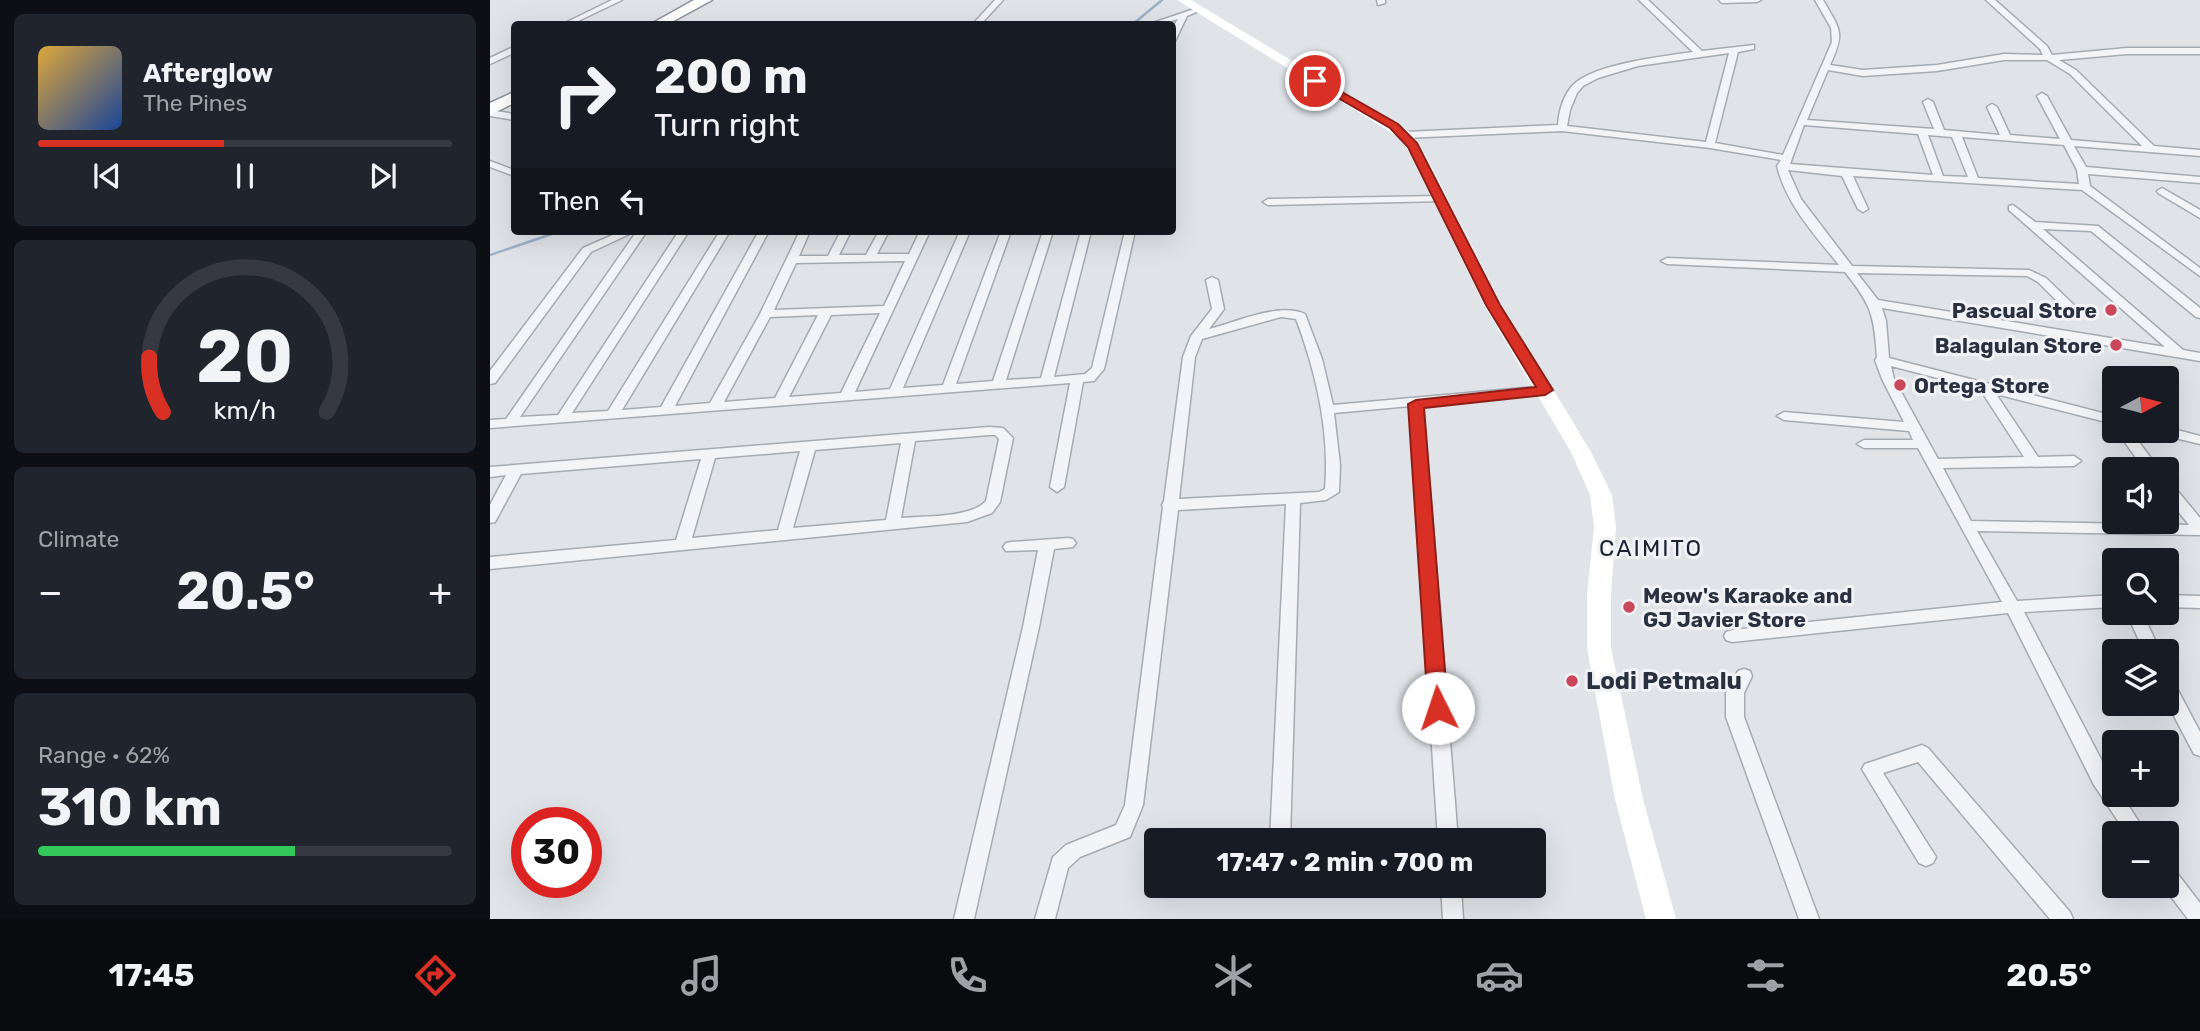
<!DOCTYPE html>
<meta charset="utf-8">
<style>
:root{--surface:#171b24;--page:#20242c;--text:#f1f3f6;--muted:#9ea1a6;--line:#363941;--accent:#d93025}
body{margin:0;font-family:Rubik,sans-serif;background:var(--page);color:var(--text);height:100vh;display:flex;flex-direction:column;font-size:26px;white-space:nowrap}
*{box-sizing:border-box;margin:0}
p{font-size:23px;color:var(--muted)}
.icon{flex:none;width:38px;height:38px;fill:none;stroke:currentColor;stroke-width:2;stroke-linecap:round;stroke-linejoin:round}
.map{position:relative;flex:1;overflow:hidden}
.sheet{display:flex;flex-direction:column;gap:14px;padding:14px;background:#0d0f14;width:490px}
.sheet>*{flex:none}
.banner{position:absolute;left:21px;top:21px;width:665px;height:214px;border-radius:7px;box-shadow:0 7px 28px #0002;background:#171b24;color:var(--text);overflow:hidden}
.needle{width:46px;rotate:83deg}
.fabs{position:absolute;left:1612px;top:366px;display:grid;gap:14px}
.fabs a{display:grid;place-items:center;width:77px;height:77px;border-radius:7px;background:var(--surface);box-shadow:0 7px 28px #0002;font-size:35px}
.speed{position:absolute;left:21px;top:807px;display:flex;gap:14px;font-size:35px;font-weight:700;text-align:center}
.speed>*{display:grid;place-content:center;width:91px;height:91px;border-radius:50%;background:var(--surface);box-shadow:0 7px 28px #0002;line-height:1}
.speed .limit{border:10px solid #d22;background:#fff;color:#111}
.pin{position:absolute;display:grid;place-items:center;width:60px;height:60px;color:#fff;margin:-30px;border:4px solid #fff;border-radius:50%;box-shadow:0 2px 7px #0007}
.me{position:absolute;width:77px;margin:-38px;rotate:356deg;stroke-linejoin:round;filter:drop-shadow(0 0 5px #0008)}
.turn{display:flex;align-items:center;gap:24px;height:147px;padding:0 28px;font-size:32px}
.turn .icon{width:91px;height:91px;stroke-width:2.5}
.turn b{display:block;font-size:49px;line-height:60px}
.then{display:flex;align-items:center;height:66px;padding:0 28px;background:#0003;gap:14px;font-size:26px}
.big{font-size:52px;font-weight:700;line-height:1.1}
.sheet .tile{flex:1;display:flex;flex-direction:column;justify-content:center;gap:10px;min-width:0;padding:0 24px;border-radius:10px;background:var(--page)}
.sheet .dial{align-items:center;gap:0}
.dial svg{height:182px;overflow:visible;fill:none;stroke:var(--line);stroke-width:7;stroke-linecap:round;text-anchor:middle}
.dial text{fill:var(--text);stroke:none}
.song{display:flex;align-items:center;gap:21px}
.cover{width:84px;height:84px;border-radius:10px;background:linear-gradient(135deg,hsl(40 70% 55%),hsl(220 70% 35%))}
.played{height:7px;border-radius:4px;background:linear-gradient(90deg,var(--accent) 45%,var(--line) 45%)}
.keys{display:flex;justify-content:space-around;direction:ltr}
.heat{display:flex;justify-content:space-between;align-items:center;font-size:38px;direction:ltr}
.charge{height:10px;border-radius:5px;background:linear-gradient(90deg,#34c759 62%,var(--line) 0)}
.trip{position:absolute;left:654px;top:828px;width:402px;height:70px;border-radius:7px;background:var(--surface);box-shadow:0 7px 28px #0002;font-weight:700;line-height:70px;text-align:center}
.tabs{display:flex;height:112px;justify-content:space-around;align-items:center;background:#090b0e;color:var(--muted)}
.tabs .icon{width:49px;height:49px}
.tabs .active{color:var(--accent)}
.tabs b{font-size:32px;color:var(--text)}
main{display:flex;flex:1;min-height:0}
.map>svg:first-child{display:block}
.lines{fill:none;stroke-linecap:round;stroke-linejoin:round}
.stream{stroke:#9cb1c8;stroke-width:2.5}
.minor-casing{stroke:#a5abb3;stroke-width:3}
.trunk-casing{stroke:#88919f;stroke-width:3}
.minor{fill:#f3f4f7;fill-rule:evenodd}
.secondary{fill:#fff;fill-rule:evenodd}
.trunk{fill:#fff;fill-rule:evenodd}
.route{fill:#d93025;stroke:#8d1f18;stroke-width:2}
.poi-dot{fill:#cb485b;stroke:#f0f2f6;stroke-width:2.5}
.labels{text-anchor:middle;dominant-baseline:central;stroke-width:6;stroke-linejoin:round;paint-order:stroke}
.poi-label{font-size:21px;font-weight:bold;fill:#293140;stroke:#f0f2f6;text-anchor:end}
.neighbourhood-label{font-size:23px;letter-spacing:2px;fill:#1b2231;stroke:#f0f2f6}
.near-poi-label{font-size:24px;font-weight:bold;fill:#293140;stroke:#f0f2f6;text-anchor:start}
</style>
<main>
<section class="sheet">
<div class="tile">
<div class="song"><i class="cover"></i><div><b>Afterglow</b><p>The Pines</p></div></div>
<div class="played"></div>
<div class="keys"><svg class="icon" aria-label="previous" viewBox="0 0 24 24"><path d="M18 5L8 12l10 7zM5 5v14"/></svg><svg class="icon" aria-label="pause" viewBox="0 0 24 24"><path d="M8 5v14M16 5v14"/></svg><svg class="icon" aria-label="next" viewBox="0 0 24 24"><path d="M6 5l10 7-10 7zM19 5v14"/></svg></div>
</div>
<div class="tile dial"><svg viewBox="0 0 100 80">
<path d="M14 69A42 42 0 1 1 86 69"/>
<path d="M14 69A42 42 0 0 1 8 45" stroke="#d93025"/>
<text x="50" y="56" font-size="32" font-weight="700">20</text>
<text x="50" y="72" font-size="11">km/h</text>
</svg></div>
<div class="tile"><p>Climate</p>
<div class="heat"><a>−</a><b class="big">20.5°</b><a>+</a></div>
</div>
<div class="tile"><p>Range · 62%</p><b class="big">310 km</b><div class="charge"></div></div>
</section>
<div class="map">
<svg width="1710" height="919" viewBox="0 0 1710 919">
<rect width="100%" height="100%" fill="#e0e4e9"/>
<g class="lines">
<path class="stream" d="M643 24 672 0
M0 255 71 231"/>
<g class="minor-casing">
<path id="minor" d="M122 0H132L82 24H73Z
M505 0H513L491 24H483Z
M887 0H895V3L888 5Z
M1149 0H1158L1212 51 1264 45V49L1248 52 1225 143 1293 155 1342 42 1341 28 1325 0H1333C1351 31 1355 32 1340 65L1373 70 1447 65 1514 54 1553 55 1550 49 1496 0H1505L1557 46 1562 55 1637 48H1710V54H1637L1569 60 1586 70 1664 146 1710 150V156L1584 146 1596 167 1710 177V183L1598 174 1600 186 1710 268V276L1592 190 1363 176 1378 209 1373 212 1368 209 1352 176 1298 170 1311 199 1362 266 1539 270 1556 278 1588 309 1582 313 1578 312 1548 282 1537 276 1367 273 1388 300 1675 347 1519 210V206L1523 205 1545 222 1608 226 1710 308V318L1706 317 1601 231 1553 229 1693 350 1710 353V361L1392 308 1396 321 1399 358 1624 416V424L1506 394 1548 457 1584 456 1591 461 1584 466 1453 468 1481 521 1699 525 1676 496V481L1681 483 1710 518V535L1487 531 1527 601 1624 595V607L1534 612 1624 784V794H1631L1656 833H1636L1604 785 1518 613 1242 642 1236 640 1234 636 1236 632 1242 630 1512 602 1428 448H1374L1367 444 1374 440H1423L1419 431 1294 420 1287 416 1294 412 1414 422 1392 379 1385 360 1387 357C1384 315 1382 306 1355 272L1177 264 1171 261 1177 258 1349 265C1325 235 1296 204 1287 166L1291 160 1220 148 1072 131 915 138 910 135 915 132 1068 125C1069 111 1073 96 1083 85 1104 64 1174 56 1203 52ZM1239 53 1216 142 1077 126 1080 110 1087 93 1093 86 1108 78 1148 66ZM1514 60H1557L1580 74 1652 146 1581 140 1557 96 1552 93 1547 96 1570 139 1520 135 1507 107 1502 104 1497 107 1510 135 1454 130 1443 102 1438 99 1433 102 1444 129 1317 120 1338 70 1373 76 1447 71ZM1314 125 1428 134 1443 175 1300 164ZM1438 135 1462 137 1478 177 1453 176ZM1472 137 1574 145 1587 170 1589 184 1488 178ZM1401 366 1490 389 1534 457 1448 459 1404 379Z
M1229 0H1271L1267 2 1232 3Z
M707 8 711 10 697 16 685 41H682V29L688 19 671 24H660Z
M21 48H24V53L0 64V58Z
M0 110 24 114V120L0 116Z
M0 161 24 170V176L0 167Z
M1672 188 1710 210V218L1668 193 1667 191Z
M949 196 953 197V201L778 205 773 202 778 199Z
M132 231H146L101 252 5 383 0 384V371L93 248Z
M147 231H157L30 417 68 415 189 231H199L82 413 118 411 230 231H240L132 410 171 407 269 231H279L185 406 220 403 270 314 310 231H320L309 256H338L351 231H361L349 255H376L389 231H399L387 254H419L430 231H440L365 392 400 389 470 231H480L413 388 453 385 511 231H521L466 384 503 381 553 231H563L516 380 551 378 591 231H601L564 377 595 374 602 368 635 231H645L614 369 604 381 593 382 574 487 567 492 560 487 580 383 0 428V420L16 419ZM415 261 394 306 284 310 306 263ZM390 313 351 393 299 397 341 315ZM328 315 285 398 234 402 280 317Z
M722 277 728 280 734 309 719 329C746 322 790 302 815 314L832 359 843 405 1055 386 1062 390 1055 394 933 405 968 840H948L920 406 844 413 850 465 849 492 836 500 810 503 800 840H780L796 504 688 510 653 805 640 837 590 857 578 868 565 919H545L563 857 576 845 626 825 635 805 673 507 672 505 674 501 693 357 701 336 722 309 716 280ZM791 317 806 319C826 372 840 432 835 489L829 492 689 499 705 357 712 339Z
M499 427 513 428 523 438 510 502 502 513 477 522 0 569V557L186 540 211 459 31 474 5 522 0 523V505L16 475 0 477V467ZM499 435H505L509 439 496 501C481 518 434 516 411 518L425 441ZM411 443 396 520 303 528 325 450ZM310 451 288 530 202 538 225 458Z
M1676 427 1710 436V444L1664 433 1663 430H1676Z
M1626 430H1640L1669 469H1654Z
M578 538 583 539 586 543 583 547 564 549 549 627 484 919H464L533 627 548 550 516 551 513 547 516 543 521 542Z
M1676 595 1710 596V608L1676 607Z
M1636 612H1652L1670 651H1654Z
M1254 669 1260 671 1262 676 1254 693V717L1329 919H1309L1236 717V693L1248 671Z
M1676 677 1682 679 1710 732V756L1704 754 1676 701Z
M1432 745 1438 748 1580 912 1583 919H1560L1428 762 1393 773 1446 857 1443 863 1436 866 1429 863 1372 769 1375 764Z
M1676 865 1683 868 1710 903V919H1698L1673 886H1676Z
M951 886H971L973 919H953Z"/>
</g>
<g class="trunk-casing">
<path id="trunk" d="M204 0H222L178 24H161Z
M24 92V103L0 115V103Z"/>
</g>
<use href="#minor" class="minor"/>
<path class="secondary" d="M687 0H701L920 132 937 158 1012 305 1101 452 1122 495 1126 527 1121 595V648L1153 799 1186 919H1156L1125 799 1097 648V595L1104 527 1100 495 1081 452 994 305 923 158 910 138Z"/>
<use href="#trunk" class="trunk"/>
</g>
<path class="route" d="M822 79H829L908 124 927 143 1010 305 1063 390 1055 395 934 408 958 708 955 713H941L938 708 918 404 926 400 1046 387 996 305 918 147 900 128 822 83Z"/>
<g class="poi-dot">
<circle cx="1621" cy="310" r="7"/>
<circle cx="1626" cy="345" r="7"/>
<circle cx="1410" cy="385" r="7"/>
<circle cx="1139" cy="607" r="7"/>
<circle cx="1082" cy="681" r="7"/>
</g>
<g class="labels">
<g class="poi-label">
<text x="1607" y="310">Pascual Store</text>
<text x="1612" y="345">Balagulan Store</text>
<text x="1424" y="385" text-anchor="start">Ortega Store</text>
<text x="1153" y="595" text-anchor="start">Meow's Karaoke and<tspan x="1153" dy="24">GJ Javier Store</tspan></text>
</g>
<g class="neighbourhood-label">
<text x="1161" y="548">CAIMITO</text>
</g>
<g class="near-poi-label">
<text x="1096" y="681">Lodi Petmalu</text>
</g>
</g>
</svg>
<div class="fabs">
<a><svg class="needle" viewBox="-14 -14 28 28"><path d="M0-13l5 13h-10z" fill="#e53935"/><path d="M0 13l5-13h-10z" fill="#9ea1a6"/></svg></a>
<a><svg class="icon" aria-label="sound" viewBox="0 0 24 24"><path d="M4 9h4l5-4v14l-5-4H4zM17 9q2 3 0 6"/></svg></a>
<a><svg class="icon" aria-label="search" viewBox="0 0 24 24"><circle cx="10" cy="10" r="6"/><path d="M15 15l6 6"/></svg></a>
<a><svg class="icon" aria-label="layers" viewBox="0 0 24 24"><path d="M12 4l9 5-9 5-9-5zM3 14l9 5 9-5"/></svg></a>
<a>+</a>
<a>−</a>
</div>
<div class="speed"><div class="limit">30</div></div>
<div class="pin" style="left:825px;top:81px;background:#d93025"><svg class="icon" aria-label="arrive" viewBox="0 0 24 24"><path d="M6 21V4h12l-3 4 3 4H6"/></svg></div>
<svg class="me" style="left:948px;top:708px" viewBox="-20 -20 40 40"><circle r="19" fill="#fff"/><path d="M0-13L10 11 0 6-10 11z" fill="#d93025"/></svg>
<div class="trip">17:47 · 2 min · 700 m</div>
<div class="banner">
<div class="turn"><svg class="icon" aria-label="right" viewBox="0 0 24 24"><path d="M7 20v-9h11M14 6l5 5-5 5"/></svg><div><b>200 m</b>Turn right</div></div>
<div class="then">Then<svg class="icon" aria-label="left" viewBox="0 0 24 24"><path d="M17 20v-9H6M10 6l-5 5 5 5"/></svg></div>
</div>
</div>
</main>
<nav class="tabs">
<b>17:45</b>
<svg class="icon active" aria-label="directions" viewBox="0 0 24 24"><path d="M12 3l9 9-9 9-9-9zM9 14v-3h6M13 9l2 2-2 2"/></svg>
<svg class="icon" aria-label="music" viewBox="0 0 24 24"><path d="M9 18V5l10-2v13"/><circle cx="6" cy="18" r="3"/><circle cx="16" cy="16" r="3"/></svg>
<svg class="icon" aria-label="phone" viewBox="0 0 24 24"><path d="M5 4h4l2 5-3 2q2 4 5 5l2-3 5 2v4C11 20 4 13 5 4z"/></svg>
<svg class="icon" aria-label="climate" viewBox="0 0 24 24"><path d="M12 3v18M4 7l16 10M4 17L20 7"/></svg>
<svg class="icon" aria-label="car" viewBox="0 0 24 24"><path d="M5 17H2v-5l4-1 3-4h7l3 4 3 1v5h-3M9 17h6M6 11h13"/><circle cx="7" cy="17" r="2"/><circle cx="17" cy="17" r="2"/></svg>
<svg class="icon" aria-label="filters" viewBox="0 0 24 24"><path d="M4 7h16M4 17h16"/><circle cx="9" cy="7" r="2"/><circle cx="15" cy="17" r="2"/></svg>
<b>20.5°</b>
</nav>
